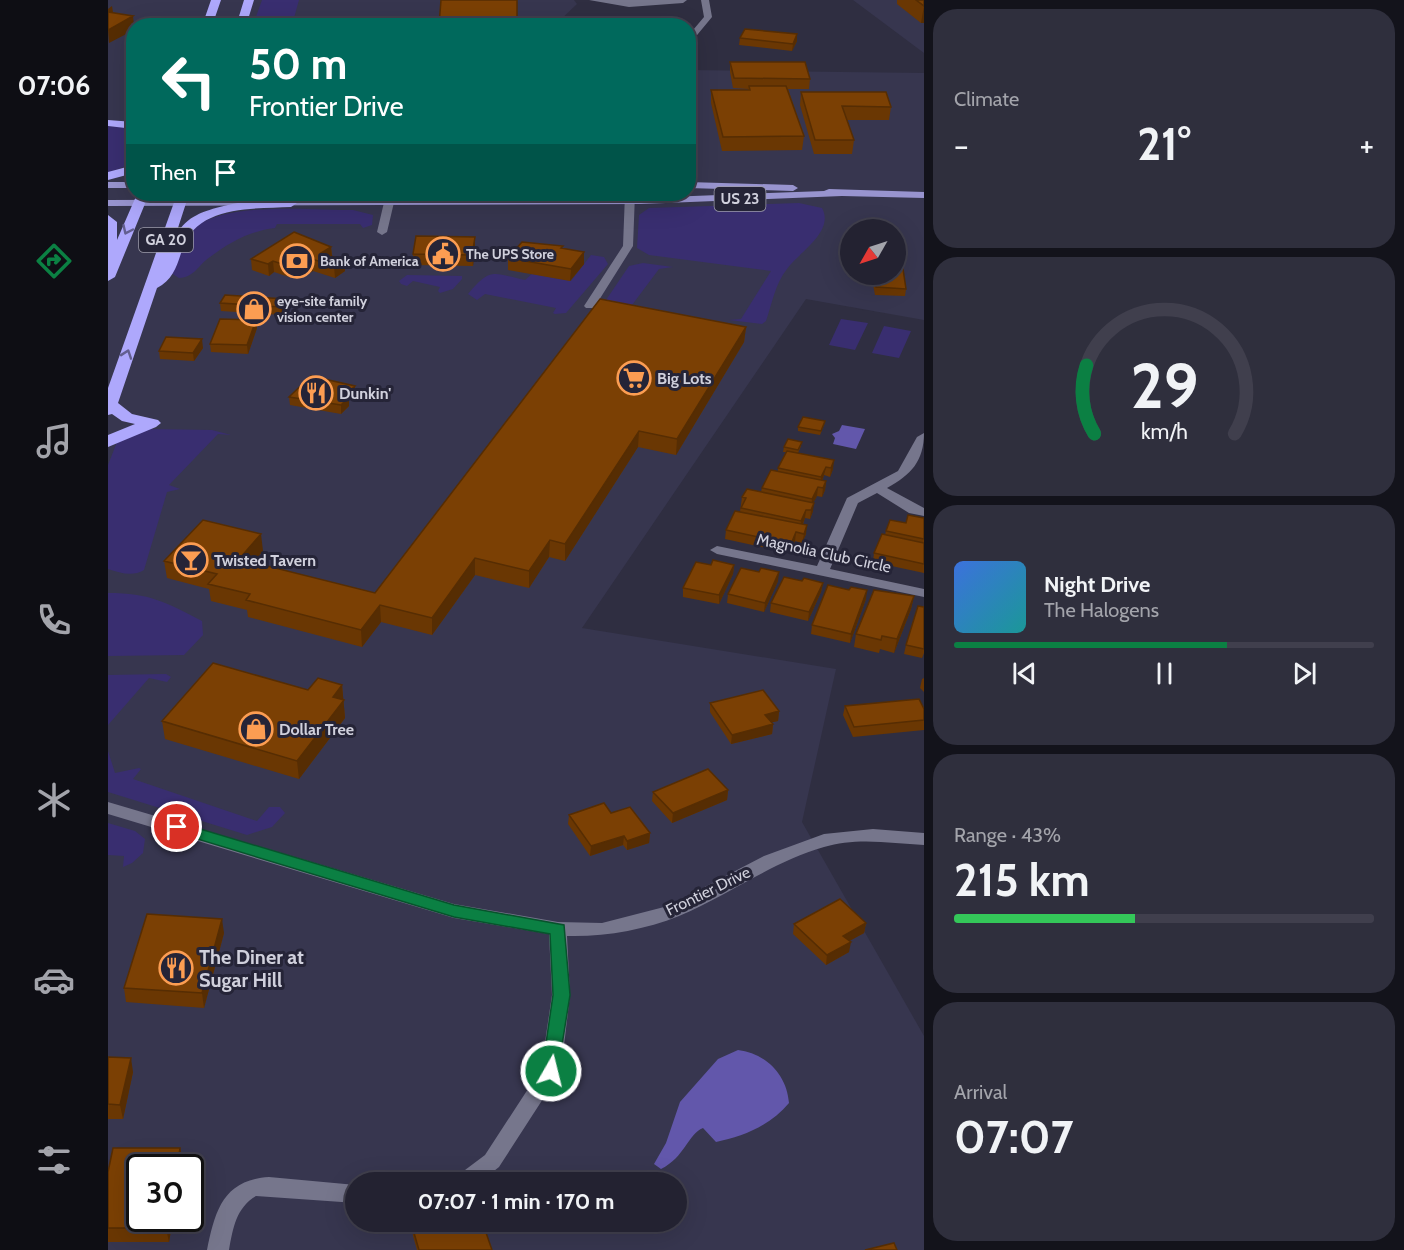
<!DOCTYPE html>
<meta charset="utf-8">
<style>
:root{--surface:#232231;--page:#2f2f3d;--text:#f1f3f6;--muted:#a3a4ab;--line:#403f4d;--accent:#0b8043}
body{margin:0;font-family:Cabin,sans-serif;background:var(--page);color:var(--text);height:100vh;display:flex;flex-direction:column;font-size:22px;white-space:nowrap}
*{box-sizing:border-box;margin:0}
p{font-size:20px;color:var(--muted)}
.icon{flex:none;width:33px;height:33px;fill:none;stroke:currentColor;stroke-width:2;stroke-linecap:round;stroke-linejoin:round}
.map{position:relative;flex:1;overflow:hidden}
.sheet{display:flex;flex-direction:column;gap:9px;padding:9px;background:#13131b;width:480px}
.sheet>*{flex:none}
.top-card{position:absolute;left:18px;top:18px;width:570px;height:183px;border-radius:24px;box-shadow:0 6px 24px #0002,0 0 0 2px var(--line);background:#00695c;color:#fff;overflow:hidden}
.needle{width:39px;rotate:231deg}
.fabs{position:absolute;left:732px;top:219px;display:grid;gap:12px}
.fabs a{display:grid;place-items:center;width:66px;height:66px;border-radius:50%;background:var(--surface);box-shadow:0 6px 24px #0002,0 0 0 2px var(--line);font-size:30px}
.speed{position:absolute;left:18px;top:1154px;display:flex;gap:12px;font-size:30px;font-weight:700;text-align:center}
.speed>*{display:grid;place-content:center;width:78px;height:78px;border-radius:50%;background:var(--surface);box-shadow:0 6px 24px #0002,0 0 0 2px var(--line);line-height:1}
.speed .limit{border:3px solid #111;border-radius:9px;background:#fff;color:#111}
.pin{position:absolute;display:grid;place-items:center;width:51px;height:51px;color:#fff;margin:-26px;border:3px solid #fff;border-radius:50%;box-shadow:0 2px 6px #0007}
.me{position:absolute;width:66px;margin:-33px;rotate:8deg;stroke-linejoin:round;filter:drop-shadow(0 0 4px #0008)}
.turn{display:flex;align-items:center;gap:21px;height:126px;padding:0 24px;font-size:27px}
.turn .icon{width:78px;height:78px;stroke-width:2.5}
.turn b{display:block;font-size:42px;line-height:51px}
.then{display:flex;align-items:center;height:57px;padding:0 24px;background:#0003;gap:12px;font-size:22px}
.big{font-size:45px;font-weight:800;line-height:1.1}
.sheet .widget{flex:1;display:flex;flex-direction:column;justify-content:center;gap:9px;min-width:0;padding:0 21px;border-radius:24px;background:var(--page)}
.sheet .dial{align-items:center;gap:0}
.dial svg{height:156px;overflow:visible;fill:none;stroke:var(--line);stroke-width:7;stroke-linecap:round;text-anchor:middle}
.dial text{fill:var(--text);stroke:none}
.song{display:flex;align-items:center;gap:18px}
.cover{width:72px;height:72px;border-radius:9px;background:linear-gradient(135deg,hsl(220 70% 55%),hsl(180 70% 35%))}
.played{height:6px;border-radius:3px;background:linear-gradient(90deg,var(--accent) 65%,var(--line) 65%)}
.keys{display:flex;justify-content:space-around;direction:ltr}
.heat{display:flex;justify-content:space-between;align-items:center;font-size:33px;direction:ltr}
.charge{height:9px;border-radius:4px;background:linear-gradient(90deg,#34c759 43%,var(--line) 0)}
.trip{position:absolute;left:237px;top:1172px;width:342px;height:60px;border-radius:30px;background:var(--surface);box-shadow:0 6px 24px #0002,0 0 0 2px var(--line);font-weight:800;line-height:60px;text-align:center}
main{display:flex;flex:1;min-height:0}
.dock{display:flex;flex-direction:column;width:108px;justify-content:space-around;align-items:center;background:#0e0e14;color:var(--muted)}
.dock .icon{width:42px;height:42px}
.dock .on{color:var(--accent)}
.dock b{font-size:27px;color:var(--text)}
.map>svg:first-child{display:block}
.built{fill:#37364f;fill-rule:evenodd}
.green{fill:#392e70}
.water{fill:#6257ab}
.lines{fill:none;stroke-linecap:round;stroke-linejoin:round}
.street{fill:#76768c;fill-rule:evenodd}
.primary{fill:#9894cf;fill-rule:evenodd}
.highway{fill:#aea8fc;fill-rule:evenodd}
.wall{fill:#6a3703}
.shaded-wall{fill:#562d03}
.building{fill:#7b4004;stroke:#562d03;stroke-width:1.5}
.oneway{stroke:#635f90}
.route{fill:#0b8043;stroke:#07532c;stroke-width:1.5}
.labels{text-anchor:middle;dominant-baseline:central;stroke-width:6;stroke-linejoin:round;paint-order:stroke}
.far-poi-label{font-size:14px;font-weight:bold;fill:#d0d0dc;stroke:#252437;text-anchor:start}
.shield{fill:#252437;stroke:#9d9caa;stroke-width:1.5}
.shield-label{font-size:15px;font-weight:bold;fill:#d0d0dc}
.poi-label{font-size:16px;font-weight:bold;fill:#d0d0dc;stroke:#252437;text-anchor:start}
.street-label{font-size:16px;fill:#d0d0dc;stroke:#252437}
.near-poi-label{font-size:20px;font-weight:bold;fill:#d0d0dc;stroke:#252437;text-anchor:start}
</style>
<main>
<nav class="dock">
<b>07:06</b>
<svg class="icon on" aria-label="directions" viewBox="0 0 24 24"><path d="M12 3l9 9-9 9-9-9zM9 14v-3h6M13 9l2 2-2 2"/></svg>
<svg class="icon" aria-label="music" viewBox="0 0 24 24"><path d="M9 18V5l10-2v13"/><circle cx="6" cy="18" r="3"/><circle cx="16" cy="16" r="3"/></svg>
<svg class="icon" aria-label="phone" viewBox="0 0 24 24"><path d="M5 4h4l2 5-3 2q2 4 5 5l2-3 5 2v4C11 20 4 13 5 4z"/></svg>
<svg class="icon" aria-label="climate" viewBox="0 0 24 24"><path d="M12 3v18M4 7l16 10M4 17L20 7"/></svg>
<svg class="icon" aria-label="car" viewBox="0 0 24 24"><path d="M5 17H2v-5l4-1 3-4h7l3 4 3 1v5h-3M9 17h6M6 11h13"/><circle cx="7" cy="17" r="2"/><circle cx="17" cy="17" r="2"/></svg>
<svg class="icon" aria-label="filters" viewBox="0 0 24 24"><path d="M4 7h16M4 17h16"/><circle cx="9" cy="7" r="2"/><circle cx="15" cy="17" r="2"/></svg>
</nav>
<div class="map">
<svg width="816" height="1250" viewBox="0 0 816 1250">
<rect width="100%" height="100%" fill="#2f2e41"/>
<path class="built" d="M0 0H466L469 4 447 25 26 26V194H580L581 70 816 73V320L698 299 474 628 728 669 694 822 816 1036V1250H0ZM742 230H788V274H742ZM32 1167H82V1218H32ZM248 1182H568V1221H248Z
M745 0H816V53Z"/>
<path class="green" d="M154 0H191L184 25H145Z
M59 17H88L91 18 88 25H50Z
M0 126 26 128 25 163 0 173Z
M314 194H499L329 199 306 196Z
M691 203 714 208C727 232 690 253 679 269 667 284 664 304 658 321L654 324 621 320 633 319 663 271 541 255 529 248 531 215 541 208Z
M245 210 265 215 264 225 255 228 252 224H169L167 228C142 231 122 242 102 257 90 265 87 277 71 278L63 273C68 262 71 244 79 234 108 200 202 210 245 210Z
M483 255 496 257 500 264 458 313 447 314 445 313 448 308 377 294 369 300 360 294C383 267 384 273 417 280L424 274 463 281Z
M535 263 565 267 551 269 524 305 536 307 532 308 498 300 521 266Z
M299 275 354 276V279L345 289 332 293 330 291 332 287 305 281 299 286 293 284 291 281Z
M733 319 760 323 747 350 721 345Z
M776 326 803 331 791 358 764 353Z
M41 429 104 430 123 435 110 434 61 485 72 489 59 492 36 570C25 577 12 573 0 569V465L9 442Z
M0 593C42 593 57 602 94 621L95 635 76 655 0 656Z
M58 674 63 677 59 682 41 678 0 725V675Z
M0 751 7 773 31 768 33 769 25 779 149 821 161 807H172L177 813 164 827 139 835 0 792Z
M0 823 27 831 37 839 35 853 24 863 15 867 16 856 0 855Z"/>
<path class="water" d="M734 425 757 429 748 449 725 444 727 438 724 434 731 431Z
M630 1050C657 1053 679 1074 681 1103 663 1125 635 1137 608 1142L595 1128C580 1134 577 1157 553 1169L546 1164 558 1143 572 1102 610 1059Z"/>
<g class="lines">
<path class="street" d="M481 0H579L575 3 521 7Z
M593 0H601L604 17 580 46V36L596 17Z
M278 194H288L279 232 274 235 269 232Z
M517 194H527L525 246 486 308H478L476 306 515 246Z
M816 433C816 461 803 475 779 488L816 508V516L801 513 769 493 750 503 722 569 816 589V597L609 554 602 550 609 546 709 566 739 498 790 471 809 437Z
M0 802 346 904 450 922 494 923 560 906 656 856 716 834 765 829 816 833V845C784 843 747 837 716 847 664 862 621 895 571 916 536 930 497 937 459 936L462 995 453 1071 391 1167 372 1182H346L349 1176 377 1155 433 1069 444 995 441 934 346 918 0 814Z
M161 1177 248 1185V1203L148 1196C128 1208 125 1228 121 1250H99C107 1211 115 1180 161 1177Z"/>
<path class="primary" d="M0 182H26V188H0Z
M580 182 685 185 690 188 685 191 580 188Z
M721 189 816 192V198L734 196 533 204 0 206V200L533 198 716 191Z"/>
<path class="highway" d="M103 0H113L104 26H94Z
M136 0H146L138 26H128Z
M0 120 26 122V129L0 126Z
M26 165V173L0 180V172Z
M29 194H41L7 277 0 281V215L9 222V240Z
M69 194H81L68 234C74 226 80 219 89 215 104 206 177 191 189 203L183 207C145 209 88 205 74 250 69 266 65 280 49 288L10 403 24 414 50 420 53 423 48 427 0 447V435L27 424 14 421 4 414 0 415V388Z"/>
</g>
<path class="wall" d="M789 0H816V23H813L789 4Z
M689 34V41L684 51 631 45 632 38Z
M622 62 702 79 701 89H680L696 136 694 150 614 151 603 103V90H640V89L625 88 622 72Z
M693 92 783 107 781 120H739L746 140 744 154H706L692 105Z
M223 247 224 256 236 260 237 271 227 278 205 271 198 275 192 273 184 278 166 272 161 276 144 270 143 259Z
M367 248 365 266 305 265V254Z
M455 249 476 252V264L462 281 400 270V258Z
M763 274H788L798 289 797 296 767 295Z
M112 303 178 307 174 315 113 311Z
M638 327 636 342 568 455 530 447 457 561 441 557 421 588 367 575 324 635 273 622 254 647 140 617 139 610 103 601 101 589 59 578 56 561 155 551 145 562 267 593Z
M149 328 140 354 103 352 102 344Z
M95 348 86 361 52 359 51 351Z
M247 394 241 400V406L233 414 182 405 181 397Z
M717 421 716 425 712 435 690 431V427Z
M693 446 690 453 725 469 722 477 716 475 714 481H718L717 490 714 497 709 496 705 503V511L702 519 697 518 695 524 698 534 694 543 687 541 682 553 617 539 618 530 632 512 634 497 653 492 654 488 670 472V468L678 452H675L676 447Z
M816 518V573L765 562 766 553 777 535 778 531 798 523Z
M603 565H626L625 574 611 604 575 597V588Z
M670 581 656 612 619 603 620 594Z
M694 581 715 583 713 592 700 621 662 612 663 603Z
M806 596 803 609 786 653 772 649 771 653 746 647 748 634Z
M758 599 742 643 703 634 704 625Z
M816 607V653L814 658 796 654 798 645Z
M816 678V692L812 688 814 679Z
M234 685 237 718 191 779 57 739 54 721 200 690Z
M602 703 671 711 670 721 663 722 665 724 664 734 623 744 602 712Z
M737 706 816 709V730L745 737 735 715Z
M620 790 619 800 564 823 544 801 545 792Z
M503 813 542 833 541 843 519 850 515 845 482 856 460 824 461 815Z
M758 923 756 933 741 941V952L718 965 685 934 686 924Z
M116 933 96 1008 18 1002 16 988Z
M0 1057 25 1072 15 1119H0Z
M72 1148 75 1162 61 1242H0V1172Z
M304 1226 384 1250H309L305 1236Z"/>
<path class="shaded-wall" d="M4 6 6 19 0 22V9Z
M816 6V23H813Z
M25 16 26 26V30L1 43 0 30Z
M689 34V41L684 51 685 44Z
M367 237V248L365 266 364 255Z
M223 247 224 258 213 253Z
M476 252V264L462 281 463 269Z
M204 259 205 271 198 275 197 263Z
M236 260 237 271 227 278 226 266Z
M165 261 166 272 161 276 160 264Z
M191 262 192 273 184 278 183 267Z
M177 299 178 307 174 315 173 307Z
M148 320 149 328 140 354 139 345Z
M638 327 636 342 568 455 569 439Z
M94 339 95 348 86 361 85 353Z
M247 386V394L241 400V406L233 414V405L236 396Z
M531 431 530 447 457 561V544Z
M726 460 725 469 722 477 723 468Z
M718 467 716 475 712 486 713 477Z
M718 481 717 490 714 497 715 488Z
M710 487 709 496 703 507 704 499Z
M706 503 705 511 702 519 703 510Z
M698 510 697 518 692 530 693 521Z
M699 525 698 534 694 543 696 534Z
M688 532 687 541 682 553 683 544Z
M153 534 155 551 133 576 131 559Z
M442 540 441 557 421 588V571Z
M367 558V575L324 635V618Z
M626 565 625 574 611 604V595Z
M671 572 670 581 656 612 657 603Z
M715 583 713 592 700 621 701 612Z
M759 590 758 599 742 643 743 634Z
M806 596 803 609 786 653 789 639Z
M272 605 273 622 254 647 253 630Z
M234 685 237 718 191 779 189 761 225 697Z
M671 711 670 721 656 724 657 715Z
M665 724 664 734 623 744 624 735Z
M620 790 619 800 564 823 565 813Z
M542 833 541 843 519 850V841Z
M516 836 515 845 482 856 483 846Z
M114 919 116 933 96 1008 94 993Z
M758 923 756 933 734 945 735 936Z
M743 942 741 952 718 965 719 955Z
M23 1058 25 1072 15 1119 12 1105Z
M72 1148 75 1162 74 1167H69Z
M60 1218H65L61 1242 58 1228Z"/>
<path class="building" d="M333 0H409V26H331Z
M808 0H816V6Z
M0 12 25 16 0 30Z
M637 29 689 34 685 44 632 38Z
M622 62H697L702 79 626 78Z
M641 86H678L696 136 615 137 603 90H642Z
M693 92H778L783 107 734 106 746 140H707Z
M186 232 223 247 213 253 236 260 226 266 204 259 197 263 191 262 183 267 165 261 160 264 143 259Z
M308 236 367 237 364 255 305 254Z
M414 242 455 246 453 248 476 252 463 269 400 258Z
M788 268 795 269 798 289 768 287 766 274H788Z
M117 295 177 299 173 307 112 303Z
M492 299 638 327 569 439 531 431 457 544 442 540 421 571 367 558 324 618 272 605 253 630 138 600 142 594 100 584 109 574 56 561 95 520 153 534 131 559 267 593Z
M112 319 148 320 139 345 102 344Z
M58 337 94 339 85 353 51 351Z
M203 376 247 386 236 396 241 397 233 405 181 397Z
M695 417 717 421 713 431 690 427Z
M680 439 694 442 690 450 676 447Z
M679 451 726 460 723 468 718 467 713 477 670 468Z
M663 470 718 481 715 488 710 487 704 499 654 488Z
M639 489 706 503 703 510H698L693 521 633 508 638 498 634 497Z
M627 511 699 525 696 534 688 532 683 544 618 530Z
M800 515 816 518V539L778 531 782 520 798 523Z
M774 534 816 543V564L766 553Z
M605 560 626 565 611 595 575 588 588 562 603 565Z
M633 568 651 572 653 568 671 572 657 603 620 594Z
M676 577 694 581 696 578 715 583 701 612 663 603Z
M720 585 741 590 743 587 759 590 743 634 704 625Z
M766 590 806 596 789 639 774 636 773 640 748 634Z
M810 606 816 607V649L798 645Z
M105 663 200 690 210 678 234 685 225 697 236 700 189 761 54 721Z
M655 690 671 711 657 715 665 724 624 735 602 703Z
M811 699 816 709V720L746 727 737 706Z
M600 769 620 790 565 813 545 792Z
M496 803 503 813 522 807 542 833 519 841 516 836 483 846 461 815Z
M732 899 758 923 735 936 743 942 719 955 686 924Z
M39 914 114 919 94 993 16 988Z
M0 1057 23 1058 12 1105 0 1104Z
M5 1148H72L69 1167H32V1218H60L58 1228H0V1172Z
M325 1221H374L384 1250H311L304 1226Z
M786 1243 789 1250H757Z"/>
<defs><path id="oneway-chevron" d="M-2-3.5L2.5 0L-2 3.5" fill="none" stroke-width="1.6" stroke-linecap="round" stroke-linejoin="round" transform="scale(1.5)"/></defs>
<g class="oneway">
<use href="#oneway-chevron" transform="translate(19 230) rotate(115)"/>
<use href="#oneway-chevron" transform="translate(19 354) rotate(-71)"/>
</g>
<path class="route" d="M69 822 346 905 456 925 462 995 449 1076 443 1078 437 1076 434 1071 445 995 442 934 346 917 63 831 61 827 63 823Z"/>
<defs>
<g id="civic-ring" transform="scale(1.725)"><circle r="9.5" fill="#252437" stroke="#fc9d52" stroke-width="1.5"/><path d="M-.6-6.5H3V-4.5H.6V-3L4-1V1h2V6H-6V1h2V-1L-.6-3ZM-1.2 2.5V6h2.4V2.5Z" fill="#fc9d52"/></g>
<g id="bank-ring" transform="scale(1.725)"><circle r="9.5" fill="#252437" stroke="#fc9d52" stroke-width="1.5"/><path d="M-6-4H6V4H-6ZM0-2.3a2.3 2.3 0 1 0 0 4.6a2.3 2.3 0 1 0 0-4.6Z" fill="#fc9d52"/></g>
<g id="shop-ring" transform="scale(1.725)"><circle r="9.5" fill="#252437" stroke="#fc9d52" stroke-width="1.5"/><path d="M-5-2.5h2.3a2.7 3.5 0 0 1 5.4 0H5L5.5 6h-11ZM-1.5-2.5h3a1.5 2.3 0 0 0-3 0Z" fill="#fc9d52"/></g>
<g id="supermarket-ring" transform="scale(1.725)"><circle r="9.5" fill="#252437" stroke="#fc9d52" stroke-width="1.5"/><path d="M-6-5.5h2.5l.6 2H6L4.5 2H-2.5L-4.4-4H-6ZM-1.5 3.2a1.3 1.3 0 1 0 .1 0ZM3 3.2a1.3 1.3 0 1 0 .1 0Z" fill="#fc9d52"/></g>
<g id="restaurant-ring" transform="scale(1.725)"><circle r="9.5" fill="#252437" stroke="#fc9d52" stroke-width="1.5"/><path d="M-5-6h1v4h1v-4h1v4h1v-4h1v5L-1.5 .5V6h-2V.5L-5-1ZM5-6V6H3V1.5H1.5Q1.5-4 5-6Z" fill="#fc9d52"/></g>
<g id="bar-ring" transform="scale(1.725)"><circle r="9.5" fill="#252437" stroke="#fc9d52" stroke-width="1.5"/><path d="M-6-5H6L.8 .8V4.5H3.5V6h-7V4.5H-.8V.8Z" fill="#fc9d52"/></g>
</defs>
<g fill-rule="evenodd">
<use href="#civic-ring" x="335" y="254"/>
<use href="#bank-ring" x="189" y="261"/>
<use href="#shop-ring" x="146" y="309"/>
<use href="#supermarket-ring" x="526" y="378"/>
<use href="#restaurant-ring" x="208" y="393"/>
<use href="#bar-ring" x="83" y="560"/>
<use href="#shop-ring" x="148" y="729"/>
<use href="#restaurant-ring" x="68" y="968"/>
</g>
<g class="labels">
<g class="far-poi-label">
<text x="358" y="254">The UPS Store</text>
<text x="212" y="261">Bank of America</text>
<text x="169" y="301">eye-site family<tspan x="169" dy="16">vision center</tspan></text>
</g>
<g class="shield">
<rect x="606.5" y="187" width="51" height="24" rx="4.5"/>
<rect x="31" y="228" width="54" height="24" rx="4.5"/>
</g>
<g class="shield-label">
<text x="632" y="199">US 23</text>
<text x="58" y="240">GA 20</text>
</g>
<g class="poi-label">
<text x="549" y="378">Big Lots</text>
<text x="231" y="393">Dunkin'</text>
<text x="106" y="560">Twisted Tavern</text>
<text x="171" y="729">Dollar Tree</text>
</g>
<g class="street-label">
<text transform="translate(716 553) rotate(12)">Magnolia Club Circle</text>
<text transform="translate(600 891) rotate(-26)">Frontier Drive</text>
</g>
<g class="near-poi-label">
<text x="91" y="957">The Diner at<tspan x="91" dy="23">Sugar Hill</tspan></text>
</g>
</g>
</svg>
<div class="fabs">
<a><svg class="needle" viewBox="-14 -14 28 28"><path d="M0-13l5 13h-10z" fill="#e53935"/><path d="M0 13l5-13h-10z" fill="#a3a4ab"/></svg></a>
</div>
<div class="speed"><div class="limit">30</div></div>
<div class="pin" style="left:69px;top:827px;background:#d93025"><svg class="icon" aria-label="arrive" viewBox="0 0 24 24"><path d="M6 21V4h12l-3 4 3 4H6"/></svg></div>
<svg class="me" style="left:443px;top:1071px" viewBox="-20 -20 40 40"><circle r="17" fill="#0b8043" stroke="#fff" stroke-width="3"/><path d="M0-11L8 9 0 5-8 9z" fill="#fff"/></svg>
<div class="trip">07:07 · 1 min · 170 m</div>
<div class="top-card">
<div class="turn"><svg class="icon" aria-label="left" viewBox="0 0 24 24"><path d="M17 20v-9H6M10 6l-5 5 5 5"/></svg><div><b>50 m</b>Frontier Drive</div></div>
<div class="then">Then<svg class="icon" aria-label="arrive" viewBox="0 0 24 24"><path d="M6 21V4h12l-3 4 3 4H6"/></svg></div>
</div>
</div>
<section class="sheet">
<div class="widget"><p>Climate</p>
<div class="heat"><a>−</a><b class="big">21°</b><a>+</a></div>
</div>
<div class="widget dial"><svg viewBox="0 0 100 80">
<path d="M14 69A42 42 0 1 1 86 69"/>
<path d="M14 69A42 42 0 0 1 10 34" stroke="#0b8043"/>
<text x="50" y="56" font-size="32" font-weight="700">29</text>
<text x="50" y="72" font-size="11">km/h</text>
</svg></div>
<div class="widget">
<div class="song"><i class="cover"></i><div><b>Night Drive</b><p>The Halogens</p></div></div>
<div class="played"></div>
<div class="keys"><svg class="icon" aria-label="previous" viewBox="0 0 24 24"><path d="M18 5L8 12l10 7zM5 5v14"/></svg><svg class="icon" aria-label="pause" viewBox="0 0 24 24"><path d="M8 5v14M16 5v14"/></svg><svg class="icon" aria-label="next" viewBox="0 0 24 24"><path d="M6 5l10 7-10 7zM19 5v14"/></svg></div>
</div>
<div class="widget"><p>Range · 43%</p><b class="big">215 km</b><div class="charge"></div></div>
<div class="widget"><p>Arrival</p><b class="big">07:07</b></div>
</section>
</main>
